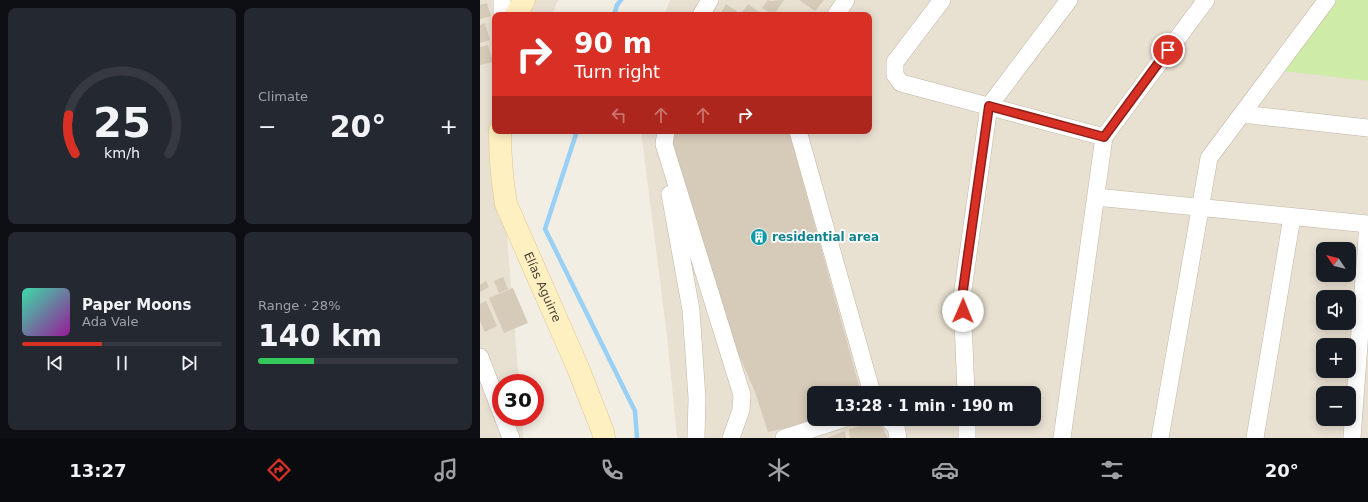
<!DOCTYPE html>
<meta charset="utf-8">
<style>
:root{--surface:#171b24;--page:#242831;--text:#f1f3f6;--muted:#9ea1a6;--line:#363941;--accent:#d93025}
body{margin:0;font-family:"DejaVu Sans",sans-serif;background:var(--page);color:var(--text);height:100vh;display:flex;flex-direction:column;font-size:15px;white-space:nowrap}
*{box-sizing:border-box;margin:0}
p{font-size:13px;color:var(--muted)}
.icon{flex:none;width:22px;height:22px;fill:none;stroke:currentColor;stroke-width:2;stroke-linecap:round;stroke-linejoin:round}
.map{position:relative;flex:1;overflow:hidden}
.side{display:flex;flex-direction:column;gap:8px;padding:8px;background:#0d0f14;width:480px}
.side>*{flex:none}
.hud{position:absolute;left:12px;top:12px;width:380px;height:122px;border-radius:8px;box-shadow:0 2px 10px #0003;background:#d93025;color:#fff;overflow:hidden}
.needle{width:26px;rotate:305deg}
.fabs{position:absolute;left:836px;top:242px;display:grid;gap:8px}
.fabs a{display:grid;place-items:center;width:40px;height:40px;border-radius:8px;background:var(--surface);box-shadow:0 2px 10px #0003;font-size:20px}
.speed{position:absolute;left:12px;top:374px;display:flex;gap:8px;font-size:20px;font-weight:700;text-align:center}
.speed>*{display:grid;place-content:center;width:52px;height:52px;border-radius:50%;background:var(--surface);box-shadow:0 2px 10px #0003;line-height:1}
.speed .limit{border:6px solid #d22;background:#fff;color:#111}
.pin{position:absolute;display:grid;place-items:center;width:34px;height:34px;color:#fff;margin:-17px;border:2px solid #fff;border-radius:50%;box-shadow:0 1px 4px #0007}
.me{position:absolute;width:44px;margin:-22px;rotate:1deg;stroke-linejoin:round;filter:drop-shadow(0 0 3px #0008)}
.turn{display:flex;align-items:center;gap:14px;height:84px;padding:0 16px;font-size:18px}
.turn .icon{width:52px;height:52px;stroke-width:2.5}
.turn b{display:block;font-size:28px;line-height:34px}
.lanes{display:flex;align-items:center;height:38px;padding:0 16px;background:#0003;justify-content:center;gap:20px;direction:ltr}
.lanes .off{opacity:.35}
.big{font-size:30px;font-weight:700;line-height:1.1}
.side .tile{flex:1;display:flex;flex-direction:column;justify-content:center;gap:6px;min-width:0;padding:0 14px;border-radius:8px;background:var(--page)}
.side .dial{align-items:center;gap:0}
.dial svg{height:104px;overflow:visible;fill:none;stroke:var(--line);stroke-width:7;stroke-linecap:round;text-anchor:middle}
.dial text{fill:var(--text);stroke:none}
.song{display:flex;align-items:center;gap:12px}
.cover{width:48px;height:48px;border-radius:6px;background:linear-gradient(135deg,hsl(160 70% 55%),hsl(300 70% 35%))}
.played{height:4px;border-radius:2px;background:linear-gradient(90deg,var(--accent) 40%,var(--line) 40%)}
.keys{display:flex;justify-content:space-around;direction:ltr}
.heat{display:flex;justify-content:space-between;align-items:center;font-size:22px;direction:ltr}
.charge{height:6px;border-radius:3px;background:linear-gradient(90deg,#34c759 28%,var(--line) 0)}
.side .tiles{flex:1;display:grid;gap:8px;grid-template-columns:repeat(2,1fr)}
.trip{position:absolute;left:327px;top:386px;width:234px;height:40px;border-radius:8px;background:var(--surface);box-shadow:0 2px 10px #0003;font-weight:700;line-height:40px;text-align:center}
.menu{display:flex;height:64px;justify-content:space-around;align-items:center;background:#090b0e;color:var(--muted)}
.menu .icon{width:28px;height:28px}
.menu .active{color:var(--accent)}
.menu b{font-size:18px;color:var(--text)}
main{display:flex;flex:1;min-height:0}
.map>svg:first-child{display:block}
.residential{fill:#e8e0d1;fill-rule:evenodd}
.green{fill:#ceeca8}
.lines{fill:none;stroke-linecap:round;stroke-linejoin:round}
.stream{stroke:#99d1f6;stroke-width:4.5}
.building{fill:#d6cab8}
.street-casing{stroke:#c0b6a5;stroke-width:18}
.secondary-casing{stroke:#dbc691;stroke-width:23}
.street{stroke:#fff;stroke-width:17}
.secondary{stroke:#fff0c2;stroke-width:22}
.route-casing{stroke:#8d1f18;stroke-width:10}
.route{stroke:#d93025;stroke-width:7}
.labels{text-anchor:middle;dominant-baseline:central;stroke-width:3.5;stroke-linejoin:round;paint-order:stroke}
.culture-label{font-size:12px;font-weight:bold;fill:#0d838f;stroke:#fff;text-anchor:start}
.street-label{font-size:12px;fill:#463e33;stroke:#fff}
</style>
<main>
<section class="side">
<div class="tiles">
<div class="tile dial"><svg viewBox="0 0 100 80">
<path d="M14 69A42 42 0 1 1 86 69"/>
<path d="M14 69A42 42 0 0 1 9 39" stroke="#d93025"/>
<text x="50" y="56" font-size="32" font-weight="700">25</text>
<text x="50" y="72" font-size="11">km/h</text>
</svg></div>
<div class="tile"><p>Climate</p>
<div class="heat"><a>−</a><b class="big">20°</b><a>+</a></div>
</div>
<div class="tile">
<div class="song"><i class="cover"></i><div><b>Paper Moons</b><p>Ada Vale</p></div></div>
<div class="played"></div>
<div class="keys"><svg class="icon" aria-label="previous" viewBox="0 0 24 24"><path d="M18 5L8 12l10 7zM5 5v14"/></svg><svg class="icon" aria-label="pause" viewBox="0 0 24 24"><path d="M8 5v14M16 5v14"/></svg><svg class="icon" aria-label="next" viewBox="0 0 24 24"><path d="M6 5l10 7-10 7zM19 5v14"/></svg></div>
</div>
<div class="tile"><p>Range · 28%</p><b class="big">140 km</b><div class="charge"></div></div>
</div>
</section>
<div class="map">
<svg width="888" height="438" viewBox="0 0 888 438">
<rect width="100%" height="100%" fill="#f3eee3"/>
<path class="residential" d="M0 0H78L72 15H15V131L20 150 39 383H21V417H42L43 438H0Z
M190 0H888V438H197L187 336 161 131H389V15H184ZM843 249H869V275H843ZM843 297H869V323H843ZM843 345H869V371H843ZM334 393H554V419H334ZM843 393H869V419H843Z"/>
<path class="green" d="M855 0H888V81L804 71Z"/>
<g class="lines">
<path class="stream" d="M134 15 137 5 141 0
M97 131 65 229 155 411 157 438"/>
</g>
<path class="building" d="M288 0 290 1 304 0 294 15 282 8Z
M319 0H344L335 11Z
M7 3 11 16 0 19V5Z
M246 4 259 13 257 15H237L239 12 241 13Z
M268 4 281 14 280 15H263L261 14Z
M5 23 10 40 0 43V25Z
M8 45 13 62 0 65V47Z
M194 131H309L381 393H334V419L339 420 288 432 275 392 249 332 192 143Z
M23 277 28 289 19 293 14 281Z
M6 281 9 287 0 292V285Z
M33 288 48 323 24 333 9 298Z
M6 301 17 326 5 332 0 321V304Z
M399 421 408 438H370L369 429Z
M365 431 366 438H347Z"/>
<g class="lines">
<g class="street-casing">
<path id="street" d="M22 0V15
M462 0 415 62V75L421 83 624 137
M221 15 230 0
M356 15 366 0
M762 114 888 128
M186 131 184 144 262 395 261 410 251 438
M318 131 392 393
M190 194 211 310 217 398 216 438
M616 197 888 224
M0 357 21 412
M486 393 482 297 509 106 589 0
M23 417 31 438
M408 419 416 427 418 438
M487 419V438
M304 438 363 419
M582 438 624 137 726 0
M680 438 729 158 847 0
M775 438 812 217
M872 438 888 224"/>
</g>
<g class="secondary-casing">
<g id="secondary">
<path d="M36 15 44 0"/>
<path id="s1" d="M20 131C20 156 22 180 26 204L98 368 123 432 124 438"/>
</g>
</g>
<use href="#street" class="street"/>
<use href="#secondary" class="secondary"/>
</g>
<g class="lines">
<g class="route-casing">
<path id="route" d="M483 311 482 297 509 106 624 137 688 50"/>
</g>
<use href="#route" class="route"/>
</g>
<defs>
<g id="building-disc" transform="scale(0.9)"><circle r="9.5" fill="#0f9aa8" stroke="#fff"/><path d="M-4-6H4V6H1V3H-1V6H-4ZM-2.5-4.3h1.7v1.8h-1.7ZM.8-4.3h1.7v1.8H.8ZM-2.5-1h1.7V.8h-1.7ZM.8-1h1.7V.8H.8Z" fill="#fff"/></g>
</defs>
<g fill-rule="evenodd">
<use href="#building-disc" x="279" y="237"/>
</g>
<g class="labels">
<g class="culture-label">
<text x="292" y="237">residential area</text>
</g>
<g class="street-label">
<text stroke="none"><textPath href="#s1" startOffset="164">Elías Aguirre</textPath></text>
</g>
</g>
</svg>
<div class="fabs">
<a><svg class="needle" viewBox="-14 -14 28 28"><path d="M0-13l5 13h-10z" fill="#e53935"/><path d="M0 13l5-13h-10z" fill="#9ea1a6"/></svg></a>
<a><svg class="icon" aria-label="sound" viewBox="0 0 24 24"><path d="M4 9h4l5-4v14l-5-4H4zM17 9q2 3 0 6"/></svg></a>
<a>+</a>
<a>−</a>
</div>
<div class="speed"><div class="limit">30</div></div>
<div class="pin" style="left:688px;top:50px;background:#d93025"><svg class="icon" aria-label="arrive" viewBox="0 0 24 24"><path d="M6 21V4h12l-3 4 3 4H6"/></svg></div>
<svg class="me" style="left:483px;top:311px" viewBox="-20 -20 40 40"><circle r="19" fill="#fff"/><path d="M0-13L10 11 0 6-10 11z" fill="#d93025"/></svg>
<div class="trip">13:28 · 1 min · 190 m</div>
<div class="hud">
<div class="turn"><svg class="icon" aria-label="right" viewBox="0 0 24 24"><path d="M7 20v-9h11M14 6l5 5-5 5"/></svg><div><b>90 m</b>Turn right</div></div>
<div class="lanes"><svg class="icon off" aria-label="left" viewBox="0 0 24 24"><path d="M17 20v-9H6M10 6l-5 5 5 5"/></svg><svg class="icon off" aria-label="ahead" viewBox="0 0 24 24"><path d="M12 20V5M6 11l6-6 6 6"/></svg><svg class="icon off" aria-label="ahead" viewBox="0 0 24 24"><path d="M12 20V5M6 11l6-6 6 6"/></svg><svg class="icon" aria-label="right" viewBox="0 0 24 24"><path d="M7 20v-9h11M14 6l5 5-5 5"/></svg></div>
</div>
</div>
</main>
<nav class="menu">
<b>13:27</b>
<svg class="icon active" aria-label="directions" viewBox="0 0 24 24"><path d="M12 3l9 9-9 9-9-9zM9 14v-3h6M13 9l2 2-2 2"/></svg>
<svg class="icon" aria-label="music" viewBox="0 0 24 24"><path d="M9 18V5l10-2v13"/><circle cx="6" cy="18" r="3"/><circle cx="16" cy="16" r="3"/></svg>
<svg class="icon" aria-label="phone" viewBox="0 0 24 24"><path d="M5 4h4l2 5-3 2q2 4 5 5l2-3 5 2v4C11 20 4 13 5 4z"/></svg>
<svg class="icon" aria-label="climate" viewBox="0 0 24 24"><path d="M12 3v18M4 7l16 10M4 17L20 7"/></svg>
<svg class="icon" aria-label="car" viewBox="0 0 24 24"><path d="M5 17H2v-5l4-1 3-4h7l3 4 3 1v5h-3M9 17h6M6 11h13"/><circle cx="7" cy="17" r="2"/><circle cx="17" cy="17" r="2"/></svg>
<svg class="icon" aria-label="filters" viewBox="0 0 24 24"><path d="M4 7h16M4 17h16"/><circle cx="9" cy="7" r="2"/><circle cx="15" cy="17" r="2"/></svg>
<b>20°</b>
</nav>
